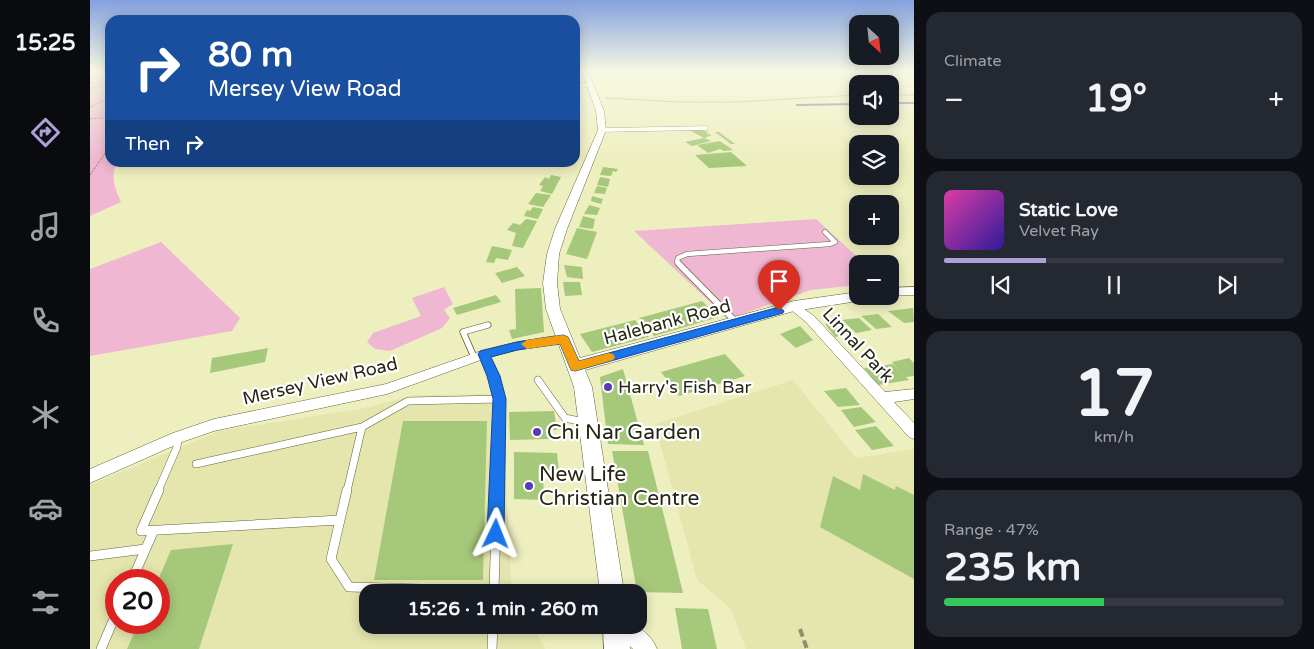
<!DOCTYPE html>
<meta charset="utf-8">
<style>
:root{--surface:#171b24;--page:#242831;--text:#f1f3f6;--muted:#9ea1a6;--line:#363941;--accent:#ada1d8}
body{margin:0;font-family:"Varela Round",sans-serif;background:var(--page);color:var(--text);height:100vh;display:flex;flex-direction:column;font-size:19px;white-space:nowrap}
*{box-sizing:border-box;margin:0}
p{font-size:16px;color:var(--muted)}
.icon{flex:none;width:28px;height:28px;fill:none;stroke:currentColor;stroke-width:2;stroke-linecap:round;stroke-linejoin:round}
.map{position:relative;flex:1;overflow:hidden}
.drawer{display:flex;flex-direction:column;gap:12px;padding:12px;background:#0d0f14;width:400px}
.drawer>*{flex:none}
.hud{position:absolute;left:15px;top:15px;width:475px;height:152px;border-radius:15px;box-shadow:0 2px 12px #0003;background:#1a4fa0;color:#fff;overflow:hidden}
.needle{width:32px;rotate:153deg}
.controls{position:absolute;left:759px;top:15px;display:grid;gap:10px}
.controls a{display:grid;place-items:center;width:50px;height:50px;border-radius:10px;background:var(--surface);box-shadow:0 2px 12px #0003;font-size:25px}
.speed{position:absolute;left:15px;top:569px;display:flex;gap:10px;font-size:25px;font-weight:700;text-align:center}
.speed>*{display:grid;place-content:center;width:65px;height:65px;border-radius:50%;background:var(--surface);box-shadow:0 2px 12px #0003;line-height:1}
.speed .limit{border:8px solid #d22;background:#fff;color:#111}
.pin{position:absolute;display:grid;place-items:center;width:42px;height:42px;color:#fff;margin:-51px -21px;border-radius:50% 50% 50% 0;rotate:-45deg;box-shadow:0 0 5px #0007}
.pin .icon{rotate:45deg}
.me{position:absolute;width:55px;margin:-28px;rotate:2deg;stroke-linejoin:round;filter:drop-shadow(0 0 4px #0008)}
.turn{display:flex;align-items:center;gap:18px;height:105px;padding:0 20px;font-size:22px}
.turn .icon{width:65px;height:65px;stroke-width:2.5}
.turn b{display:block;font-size:35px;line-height:42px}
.then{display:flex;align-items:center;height:48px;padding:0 20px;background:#0003;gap:10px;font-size:19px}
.big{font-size:38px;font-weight:700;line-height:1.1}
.drawer .card{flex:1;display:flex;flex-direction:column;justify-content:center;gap:8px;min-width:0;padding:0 18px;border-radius:15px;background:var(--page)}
.drawer .dial{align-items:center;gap:0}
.dial b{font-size:65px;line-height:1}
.song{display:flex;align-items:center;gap:15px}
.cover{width:60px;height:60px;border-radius:8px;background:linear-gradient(135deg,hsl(320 70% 55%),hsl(250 70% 35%))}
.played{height:5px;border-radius:2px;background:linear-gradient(90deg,var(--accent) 30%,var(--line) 30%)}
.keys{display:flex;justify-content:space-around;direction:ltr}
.heat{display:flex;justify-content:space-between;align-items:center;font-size:28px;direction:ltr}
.charge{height:8px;border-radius:4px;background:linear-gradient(90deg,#34c759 47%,var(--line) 0)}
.trip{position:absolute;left:269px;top:584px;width:288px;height:50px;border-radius:15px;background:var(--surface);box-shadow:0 2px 12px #0003;font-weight:700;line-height:50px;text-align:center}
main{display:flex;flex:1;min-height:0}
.dock{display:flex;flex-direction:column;width:90px;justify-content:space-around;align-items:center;background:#090b0e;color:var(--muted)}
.dock .icon{width:35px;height:35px}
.dock .current{color:var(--accent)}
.dock b{font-size:22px;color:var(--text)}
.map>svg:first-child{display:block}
.built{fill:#e5e5ae;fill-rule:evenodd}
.green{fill:#efb7d2}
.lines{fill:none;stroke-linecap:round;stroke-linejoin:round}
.stream{stroke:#6f6898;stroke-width:2}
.building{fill:#a6c87a}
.lane-far4-casing{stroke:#646339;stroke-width:4.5}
.lane-far3-casing{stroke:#646339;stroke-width:5.5}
.lane-far2-casing{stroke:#646339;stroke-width:7}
.lane-far1-casing{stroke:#646339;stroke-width:8}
.lane-casing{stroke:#646339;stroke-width:10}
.street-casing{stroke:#646339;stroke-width:1}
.secondary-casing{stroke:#646339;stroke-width:1}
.path-far1{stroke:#8f8f6e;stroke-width:1;stroke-dasharray:2.5 1;stroke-linecap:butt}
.path{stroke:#8f8f6e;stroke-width:4;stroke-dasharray:8 4;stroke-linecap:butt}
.lane-far4{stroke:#fff;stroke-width:4}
.lane-far3{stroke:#fff;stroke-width:4.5}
.lane-far2{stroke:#fff;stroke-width:5.5}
.lane-far1{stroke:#fff;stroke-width:7}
.lane{stroke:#fff;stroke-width:9}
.street{fill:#fff;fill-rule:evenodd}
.secondary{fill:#fff;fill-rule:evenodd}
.route{fill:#1a73e8;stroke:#114b97}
.slow{fill:#f59e0b}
.poi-dot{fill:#593cb4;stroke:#fff;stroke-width:2}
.labels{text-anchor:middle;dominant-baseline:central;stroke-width:4.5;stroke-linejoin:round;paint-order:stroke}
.street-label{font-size:18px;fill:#262614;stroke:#fff}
.poi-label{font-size:18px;fill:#262614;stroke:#fff;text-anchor:start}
.near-poi-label{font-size:21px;fill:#262614;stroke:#fff;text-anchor:start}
</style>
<main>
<nav class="dock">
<b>15:25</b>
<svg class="icon current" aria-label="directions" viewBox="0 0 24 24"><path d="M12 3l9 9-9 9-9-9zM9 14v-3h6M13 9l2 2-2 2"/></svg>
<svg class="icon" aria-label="music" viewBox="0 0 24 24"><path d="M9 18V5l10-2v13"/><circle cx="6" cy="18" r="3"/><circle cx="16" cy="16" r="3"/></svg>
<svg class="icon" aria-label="phone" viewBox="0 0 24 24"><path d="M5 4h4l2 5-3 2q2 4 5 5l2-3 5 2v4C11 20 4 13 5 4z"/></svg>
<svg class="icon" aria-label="climate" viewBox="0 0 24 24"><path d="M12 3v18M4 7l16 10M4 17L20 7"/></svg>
<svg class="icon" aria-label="car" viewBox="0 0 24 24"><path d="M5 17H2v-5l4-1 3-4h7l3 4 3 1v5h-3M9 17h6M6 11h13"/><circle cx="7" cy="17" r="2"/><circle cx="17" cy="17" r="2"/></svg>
<svg class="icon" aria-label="filters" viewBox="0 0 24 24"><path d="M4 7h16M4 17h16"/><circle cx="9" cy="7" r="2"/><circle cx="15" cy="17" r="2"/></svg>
</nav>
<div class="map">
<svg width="824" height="649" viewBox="0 0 824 649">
<rect width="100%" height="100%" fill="#eeefbf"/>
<path class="built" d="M703 380 766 458 824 449V649H656L641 609 607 580 565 424Z
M412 394 421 581 427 592H278V625H443L455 649H0V485L129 431 271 409 324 395ZM26 580H69V622H26Z"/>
<path class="green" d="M0 71H20V162L27 163C20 176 25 189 31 202L0 216Z
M726 219 775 264H768L767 285 721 290 638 319 544 231Z
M71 242 150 318 142 331 0 356V269Z
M354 287 363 304 354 310 360 318 352 328 300 351 285 349 277 342 283 333 331 316 322 298Z"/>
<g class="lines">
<path class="stream" d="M800 103H824
M707 105 768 104"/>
</g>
<path class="building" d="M605 129 619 132 616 133 622 135 614 138 621 141 602 146 595 142 614 138 599 130Z
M625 132H629L645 144H641Z
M630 141 643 150 634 151 630 149 618 153 607 145Z
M641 152 657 166 619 168 605 155Z
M513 167 528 169 526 172 523 171 521 176 510 175Z
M461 175 471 177 462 194 450 191 453 186 449 185 455 177 459 179Z
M510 177 520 179 518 187 507 185Z
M507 186 517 188 515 194 504 193Z
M446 193 461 195 453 207 438 204Z
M502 196 513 199 511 204 501 201Z
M499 205 510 208 507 215 494 214Z
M443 207 453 209 448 219 434 216 437 210 440 211Z
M493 216 505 219 503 229 489 227Z
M436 219 447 221 433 248 422 246 426 233 417 230 423 223 430 225Z
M487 228 507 232 497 259 476 254Z
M402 246 422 250 418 260 406 258 404 263 396 262Z
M474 265 492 267 493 279 477 277Z
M427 267 435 276 412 283 405 273Z
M473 282H490L492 295 475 296Z
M451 288 454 332 422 339 419 330 426 329 425 289Z
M406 295 411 302 367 315 363 308Z
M612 301 629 317 564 336 549 318Z
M823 308 824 322 814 323 798 311Z
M788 314 802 327 786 329 771 316Z
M769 318 782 330 766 333 752 320Z
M545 320 559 337 502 352 490 334Z
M749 321 762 334 745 337 735 324Z
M710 326 723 340 706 348 690 334Z
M178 348 175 362 120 373 122 358Z
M635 354 655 376 589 396 571 372Z
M819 358 824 363V376L816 377 819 380 788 385 774 368 803 364 812 374 802 362Z
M533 369 554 445 518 444 510 377Z
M756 388 770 405 748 407 734 391Z
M771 407 786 422 764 427 751 410Z
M464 411 467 430H459V439L420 440 419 412Z
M313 421H397L393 580H284Z
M786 426 804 446 782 450 765 430Z
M522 451H558L593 593 547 592Z
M424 452 467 453 469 472H453L454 500 424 499Z
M773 474 805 490 806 486 824 495V579L730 527 743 476 770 490Z
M143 544 109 649H37L49 622H69L68 580 81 550Z
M585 608 618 609 627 649H592Z"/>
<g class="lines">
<g class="lane-far4-casing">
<path id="lane-far4" d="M512 130 616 128"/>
</g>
<g class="lane-far3-casing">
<path id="lane-far3" d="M590 265 587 262 588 258 597 254 740 244 745 242 735 232"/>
</g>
<g class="lane-far2-casing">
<path id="lane-far2" d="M589 264 647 323
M394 354 399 365
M384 357 373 332 398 325"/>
</g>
<g class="lane-far1-casing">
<path id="lane-far1" d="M398 364 410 399 407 491
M448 380 475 418 494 422
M106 464 272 427 318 401 410 399
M68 491 87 447 88 438
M257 491 272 427"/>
</g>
<g class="lane-casing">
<path id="lane" d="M69 490 51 531 250 520 257 490
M250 520 241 559 259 587 404 591
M0 556 55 549
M42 580 64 530
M404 592 407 490
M11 649 26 614
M402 649 403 625"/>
</g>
<g class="street-casing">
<path id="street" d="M485 82 503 85 500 87 485 86Z
M704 302 724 316 795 392 824 389V399L804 402 824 423V439L819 437 716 322 700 309 699 306 700 303Z
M473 335 479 339 477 342 427 350 396 358 297 394 124 431 92 442 0 483V469L83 433 124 419 296 384 394 350 427 342Z
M517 625C540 625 557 625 567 649H543L534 641 519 634Z"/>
</g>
<g class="secondary-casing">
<path id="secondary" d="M492 71H498L514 111 516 130 477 229 469 254 467 283 470 309 490 358 704 301 768 292V296H775L773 299 768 301 704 311 495 370 502 387 534 592H510L484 387 456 309 453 283 457 254 465 229 508 130 506 111Z
M824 287V295L795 296H800V288Z
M513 625H539L540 649H514Z"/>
</g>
<path class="path-far1" d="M0 88 20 84
M800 95H824
M516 98 589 102H646L768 95
M0 107 20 98
M0 119 20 117
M0 175 20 146"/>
<path class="path" d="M710 629 717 649"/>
<use href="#lane-far4" class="lane-far4"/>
<use href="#lane-far3" class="lane-far3"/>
<use href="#lane-far2" class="lane-far2"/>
<use href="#lane-far1" class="lane-far1"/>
<use href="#lane" class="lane"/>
<use href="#street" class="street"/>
<use href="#secondary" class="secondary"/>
</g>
<linearGradient id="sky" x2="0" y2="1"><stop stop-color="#84a1de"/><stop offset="0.44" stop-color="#f7f8e2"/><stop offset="1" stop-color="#f7f8e2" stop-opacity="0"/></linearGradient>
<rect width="824" height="162" fill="url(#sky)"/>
<path class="route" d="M689 307 694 311 693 313 485 371 481 370 470 344 427 350 401 357 410 376 416 399 414 534 412 539 406 542 400 539 397 534 403 399 397 376 388 354 390 351 427 342 473 335 478 337 489 361Z"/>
<path class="slow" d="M473 335 478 337 489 361 519 353 523 354 525 357 523 360 485 371 481 370 470 344 437 349 431 344 437 340Z"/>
<g class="poi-dot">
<circle cx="518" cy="387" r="5"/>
<circle cx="447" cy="432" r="5"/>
<circle cx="439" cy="486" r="5"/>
</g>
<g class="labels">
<g class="street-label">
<text transform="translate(577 322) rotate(-15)">Halebank Road</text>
<text transform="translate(768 345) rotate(47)">Linnal Park</text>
<text transform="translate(230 381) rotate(-13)">Mersey View Road</text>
</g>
<g class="poi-label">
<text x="528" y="387">Harry's Fish Bar</text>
</g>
<g class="near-poi-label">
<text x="457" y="432">Chi Nar Garden</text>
<text x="449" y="474">New Life<tspan x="449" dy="24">Christian Centre</tspan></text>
</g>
</g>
</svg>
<div class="controls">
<a><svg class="needle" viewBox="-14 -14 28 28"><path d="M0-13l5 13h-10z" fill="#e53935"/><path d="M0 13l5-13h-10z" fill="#9ea1a6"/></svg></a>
<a><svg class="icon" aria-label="sound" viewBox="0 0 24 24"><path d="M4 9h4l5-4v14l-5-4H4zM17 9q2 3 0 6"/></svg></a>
<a><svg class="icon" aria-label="layers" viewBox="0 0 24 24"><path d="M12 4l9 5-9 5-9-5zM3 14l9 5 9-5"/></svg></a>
<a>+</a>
<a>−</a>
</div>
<div class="speed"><div class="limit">20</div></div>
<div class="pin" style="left:689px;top:311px;background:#d93025"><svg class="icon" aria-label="arrive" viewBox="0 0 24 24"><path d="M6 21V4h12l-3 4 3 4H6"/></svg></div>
<svg class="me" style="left:406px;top:534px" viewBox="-20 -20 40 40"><path d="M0-17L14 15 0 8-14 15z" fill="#1a73e8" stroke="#fff" stroke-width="4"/></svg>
<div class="trip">15:26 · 1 min · 260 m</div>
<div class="hud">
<div class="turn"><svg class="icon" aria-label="right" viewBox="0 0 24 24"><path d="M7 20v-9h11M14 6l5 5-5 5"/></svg><div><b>80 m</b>Mersey View Road</div></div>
<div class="then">Then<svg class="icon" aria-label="right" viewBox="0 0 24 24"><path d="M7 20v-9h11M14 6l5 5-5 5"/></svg></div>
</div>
</div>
<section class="drawer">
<div class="card"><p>Climate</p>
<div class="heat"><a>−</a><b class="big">19°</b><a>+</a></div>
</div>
<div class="card">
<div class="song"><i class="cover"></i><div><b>Static Love</b><p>Velvet Ray</p></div></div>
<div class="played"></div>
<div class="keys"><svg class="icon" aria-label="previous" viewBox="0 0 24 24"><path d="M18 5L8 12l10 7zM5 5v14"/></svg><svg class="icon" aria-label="pause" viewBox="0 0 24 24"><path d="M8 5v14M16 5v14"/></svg><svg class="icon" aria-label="next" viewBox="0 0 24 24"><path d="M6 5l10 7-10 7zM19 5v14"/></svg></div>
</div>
<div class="card dial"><b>17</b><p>km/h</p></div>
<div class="card"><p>Range · 47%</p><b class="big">235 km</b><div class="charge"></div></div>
</section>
</main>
